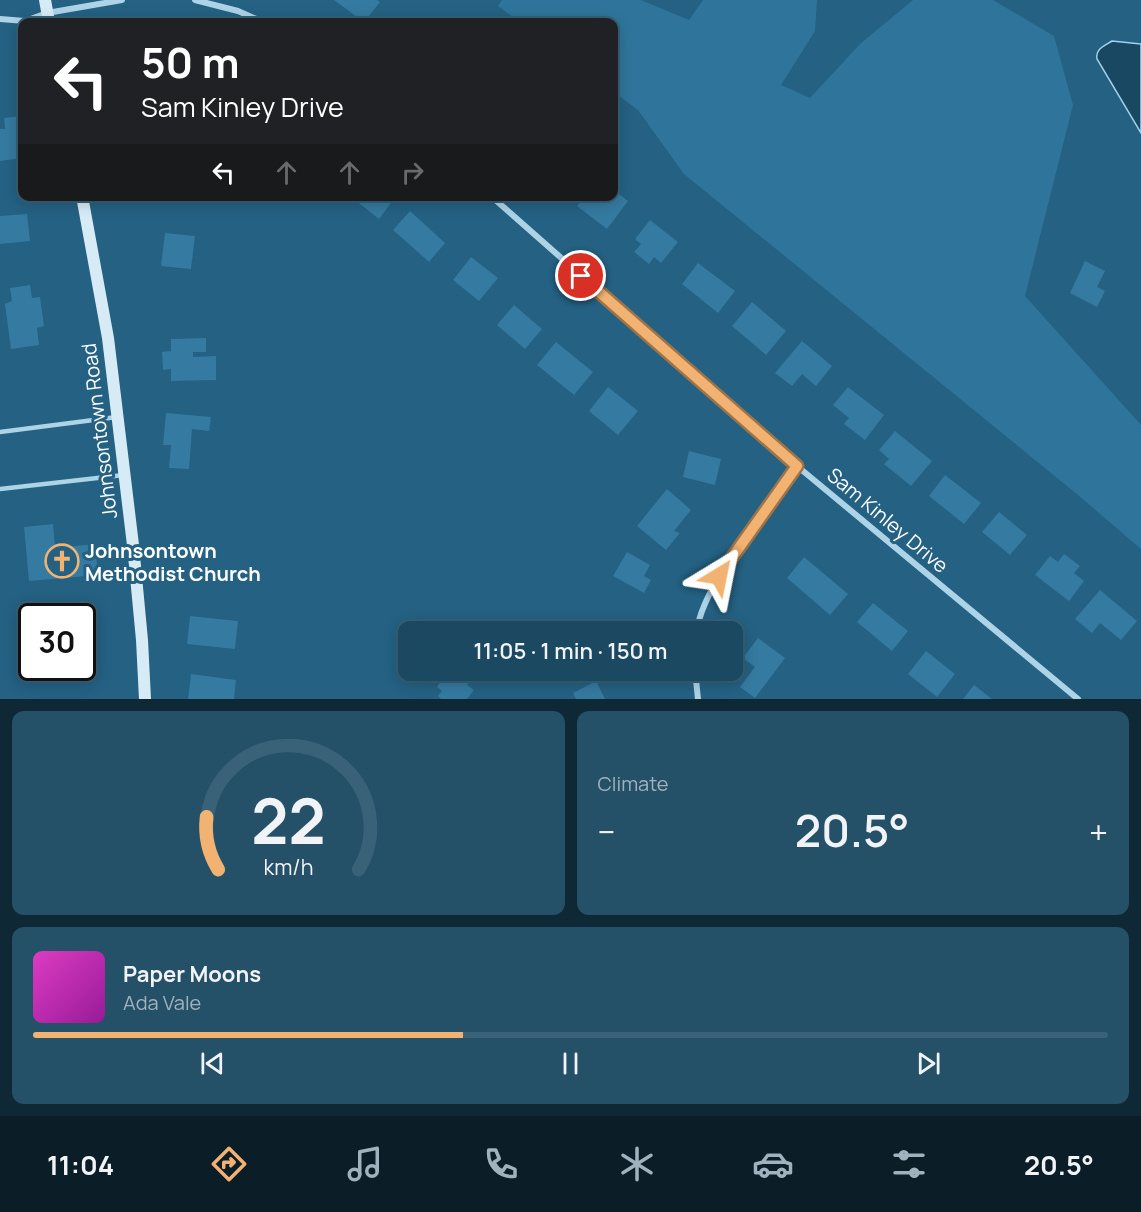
<!DOCTYPE html>
<meta charset="utf-8">
<style>
:root{--surface:#1b4962;--page:#245068;--text:#f1f3f6;--muted:#a0b2be;--line:#396177;--accent:#f2b271}
body{margin:0;font-family:Manrope,sans-serif;background:var(--page);color:var(--text);height:100vh;display:flex;flex-direction:column;font-size:22px;white-space:nowrap}
*{box-sizing:border-box;margin:0}
p{font-size:20px;color:var(--muted)}
.icon{flex:none;width:33px;height:33px;fill:none;stroke:currentColor;stroke-width:2;stroke-linecap:round;stroke-linejoin:round}
.map{position:relative;height:699px;overflow:hidden}
.details{display:flex;flex-direction:column;gap:12px;padding:12px;background:#0f2836;flex:1}
.details>*{flex:none}
.hud{position:absolute;left:18px;top:18px;width:600px;height:183px;border-radius:12px;box-shadow:0 3px 15px #0003,0 0 0 2px var(--line);background:#202124;color:#fff;overflow:hidden}
.speed{position:absolute;left:18px;top:603px;display:flex;gap:12px;font-size:30px;font-weight:700;text-align:center}
.speed>*{display:grid;place-content:center;width:78px;height:78px;border-radius:50%;background:var(--surface);box-shadow:0 3px 15px #0003,0 0 0 2px var(--line);line-height:1}
.speed .limit{border:3px solid #111;border-radius:9px;background:#fff;color:#111}
.pin{position:absolute;display:grid;place-items:center;width:51px;height:51px;color:#fff;margin:-26px;border:3px solid #fff;border-radius:50%;box-shadow:0 2px 6px #0007}
.me{position:absolute;width:66px;margin:-33px;rotate:35deg;stroke-linejoin:round;filter:drop-shadow(0 0 4px #0008)}
.turn{display:flex;align-items:center;gap:21px;height:126px;padding:0 24px;font-size:27px}
.turn .icon{width:78px;height:78px;stroke-width:2.5}
.turn b{display:block;font-size:42px;line-height:51px}
.lanes{display:flex;align-items:center;height:57px;padding:0 24px;background:#0003;justify-content:center;gap:30px;direction:ltr}
.lanes .off{opacity:.35}
.big{font-size:45px;font-weight:600;line-height:1.1}
.details .tile{flex:1;display:flex;flex-direction:column;justify-content:center;gap:9px;min-width:0;padding:0 21px;border-radius:12px;background:var(--page)}
.details .dial{align-items:center;gap:0}
.dial svg{height:156px;overflow:visible;fill:none;stroke:var(--line);stroke-width:7;stroke-linecap:round;text-anchor:middle}
.dial text{fill:var(--text);stroke:none}
.song{display:flex;align-items:center;gap:18px}
.cover{width:72px;height:72px;border-radius:9px;background:linear-gradient(135deg,hsl(310 70% 55%),hsl(300 70% 35%))}
.played{height:6px;border-radius:3px;background:linear-gradient(90deg,var(--accent) 40%,var(--line) 40%)}
.keys{display:flex;justify-content:space-around;direction:ltr}
.heat{display:flex;justify-content:space-between;align-items:center;font-size:33px;direction:ltr}
.details .tiles{flex:1;display:grid;gap:12px;grid-template-columns:1fr 1fr}
.tile:last-child{grid-column:span 2}
.trip{position:absolute;left:398px;top:621px;width:345px;height:60px;border-radius:12px;background:var(--surface);box-shadow:0 3px 15px #0003,0 0 0 2px var(--line);font-weight:600;line-height:60px;text-align:center}
.tabs{display:flex;height:96px;justify-content:space-around;align-items:center;background:#0b1d27;color:var(--muted)}
.tabs .icon{width:42px;height:42px}
.tabs .on{color:var(--accent)}
.tabs b{font-size:27px;color:var(--text)}
.map>svg:first-child{display:block}
.green{fill:#2f759b}
.water{fill:#194863;stroke:#a1d1e8;stroke-width:1.5}
.building{fill:#357aa0}
.lines{fill:none;stroke-linecap:round;stroke-linejoin:round}
.lane{stroke:#add3e7;stroke-width:4.5}
.street{stroke:#add3e7;stroke-width:6}
.secondary{stroke:#d7ebf6;stroke-width:12}
.route-casing{stroke:#9d7449;stroke-width:15}
.route{stroke:#f2b271;stroke-width:10}
.labels{text-anchor:middle;dominant-baseline:central;stroke-width:6;stroke-linejoin:round;paint-order:stroke}
.street-label{font-size:20px;fill:#fff;stroke:#246183}
.poi-label{font-size:20px;font-weight:bold;fill:#fff;stroke:#246183;text-anchor:start}
</style>
<div class="map">
<svg width="1141" height="699" viewBox="0 0 1141 699">
<rect width="100%" height="100%" fill="#246183"/>
<path class="green" d="M502 0H641L689 20 703 0H817L815 31 781 85 810 98 860 44 913 0H993L1054 36 1073 105 1025 296 1141 425V549L1078 495 684 174 638 110 614 92V22H520L498 6Z"/>
<path class="water" d="M1112 41 1141 44V133L1097 59C1095 49 1104 46 1112 41Z"/>
<path class="building" d="M334 0H377L380 2 364 22Z
M22 116V158L0 161V129H5L4 118Z
M614 190 628 201 607 229 577 206 585 196H614Z
M350 196H396L379 219Z
M410 211 445 243 429 262 393 230Z
M27 214 30 241 0 244V216Z
M650 220 678 242 661 263 654 257 649 264 634 252 641 244 635 239Z
M165 233 195 236 191 269 161 266Z
M471 257 498 278 479 301 453 280Z
M1085 261 1105 271 1097 287 1105 291 1097 307 1070 293Z
M698 263 735 291 718 313 682 284Z
M30 285 32 298 40 297 44 326 37 328 39 345 11 349 5 304 12 301 10 288Z
M752 302 786 331 766 355 732 326Z
M514 305 542 329 525 349 497 325Z
M206 338V352H193V357L216 356V380L171 381V369L163 370 162 352 171 351V339Z
M802 341 832 366 816 386 802 374 792 386 775 373Z
M556 342 593 372 574 395 537 365Z
M608 387 638 411 618 435 589 411Z
M848 387 884 415 865 440 844 424 849 418 833 405Z
M166 413 211 417 209 431 192 429 189 469 169 468 171 445H163Z
M895 431 932 461 911 486 884 464 889 459 879 450Z
M689 451 721 459 715 485 683 477Z
M945 475 981 503 964 524 929 496Z
M667 489 691 510 674 531 680 533 666 550 637 526Z
M999 512 1027 535 1010 555 982 532Z
M53 524 55 548 95 544 98 575 29 581 24 527Z
M627 552 650 565 644 576 651 580 644 593 613 576Z
M1064 554 1080 566 1074 573 1084 581 1069 601 1035 575 1050 556 1058 562Z
M804 557 848 594 830 615 787 578Z
M1100 590 1137 621 1121 640 1100 623 1092 633 1075 619Z
M873 603 908 631 892 651 857 622Z
M190 616 238 621 235 649 187 644Z
M758 638 785 658 755 698 740 687 755 667 743 658Z
M926 651 955 674 937 697 908 674Z
M448 670H465L473 676 467 685 474 690 467 699H441L438 696 442 691 437 687Z
M191 674 236 680 234 699H188Z
M596 681 605 699H576L573 693Z
M974 685 992 699H963Z"/>
<g class="lines">
<path class="lane" d="M0 432 117 417
M0 489 124 475"/>
<path class="street" d="M195 0 238 11 263 22
M0 19 25 21 47 13 122 0
M491 196 797 466 1078 699
M697 632C700 588 770 504 797 466
M695 670 698 699"/>
<path class="secondary" d="M45 0 49 22
M82 196 108 338 133 545 142 640 145 699"/>
</g>
<g class="lines">
<g class="route-casing">
<path id="route" d="M581 276 797 466 719 576"/>
</g>
<use href="#route" class="route"/>
</g>
<defs>
<g id="church-ring" transform="scale(1.725)"><circle r="9.5" fill="#246183" stroke="#f2b271" stroke-width="1.5"/><path d="M-1.2-6h2.4v3.5h3.3v2.4h-3.3V6h-2.4V-.1h-3.3v-2.4h3.3Z" fill="#f2b271"/></g>
</defs>
<g fill-rule="evenodd">
<use href="#church-ring" x="62" y="561"/>
</g>
<g class="labels">
<g class="street-label">
<text transform="translate(99 431) rotate(-97)">Johnsontown Road</text>
<text transform="translate(888 520) rotate(40)">Sam Kinley Drive</text>
</g>
<g class="poi-label">
<text x="85" y="550">Johnsontown<tspan x="85" dy="23">Methodist Church</tspan></text>
</g>
</g>
</svg>
<div class="speed"><div class="limit">30</div></div>
<div class="pin" style="left:581px;top:276px;background:#d93025"><svg class="icon" aria-label="arrive" viewBox="0 0 24 24"><path d="M6 21V4h12l-3 4 3 4H6"/></svg></div>
<svg class="me" style="left:719px;top:576px" viewBox="-20 -20 40 40"><path d="M0-17L14 15 0 8-14 15z" fill="#f2b271" stroke="#fff" stroke-width="4"/></svg>
<div class="trip">11:05 · 1 min · 150 m</div>
<div class="hud">
<div class="turn"><svg class="icon" aria-label="left" viewBox="0 0 24 24"><path d="M17 20v-9H6M10 6l-5 5 5 5"/></svg><div><b>50 m</b>Sam Kinley Drive</div></div>
<div class="lanes"><svg class="icon" aria-label="left" viewBox="0 0 24 24"><path d="M17 20v-9H6M10 6l-5 5 5 5"/></svg><svg class="icon off" aria-label="ahead" viewBox="0 0 24 24"><path d="M12 20V5M6 11l6-6 6 6"/></svg><svg class="icon off" aria-label="ahead" viewBox="0 0 24 24"><path d="M12 20V5M6 11l6-6 6 6"/></svg><svg class="icon off" aria-label="right" viewBox="0 0 24 24"><path d="M7 20v-9h11M14 6l5 5-5 5"/></svg></div>
</div>
</div>
<section class="details">
<div class="tiles">
<div class="tile dial"><svg viewBox="0 0 100 80">
<path d="M14 69A42 42 0 1 1 86 69"/>
<path d="M14 69A42 42 0 0 1 8 42" stroke="#f2b271"/>
<text x="50" y="56" font-size="32" font-weight="700">22</text>
<text x="50" y="72" font-size="11">km/h</text>
</svg></div>
<div class="tile"><p>Climate</p>
<div class="heat"><a>−</a><b class="big">20.5°</b><a>+</a></div>
</div>
<div class="tile">
<div class="song"><i class="cover"></i><div><b>Paper Moons</b><p>Ada Vale</p></div></div>
<div class="played"></div>
<div class="keys"><svg class="icon" aria-label="previous" viewBox="0 0 24 24"><path d="M18 5L8 12l10 7zM5 5v14"/></svg><svg class="icon" aria-label="pause" viewBox="0 0 24 24"><path d="M8 5v14M16 5v14"/></svg><svg class="icon" aria-label="next" viewBox="0 0 24 24"><path d="M6 5l10 7-10 7zM19 5v14"/></svg></div>
</div>
</div>
</section>
<nav class="tabs">
<b>11:04</b>
<svg class="icon on" aria-label="directions" viewBox="0 0 24 24"><path d="M12 3l9 9-9 9-9-9zM9 14v-3h6M13 9l2 2-2 2"/></svg>
<svg class="icon" aria-label="music" viewBox="0 0 24 24"><path d="M9 18V5l10-2v13"/><circle cx="6" cy="18" r="3"/><circle cx="16" cy="16" r="3"/></svg>
<svg class="icon" aria-label="phone" viewBox="0 0 24 24"><path d="M5 4h4l2 5-3 2q2 4 5 5l2-3 5 2v4C11 20 4 13 5 4z"/></svg>
<svg class="icon" aria-label="climate" viewBox="0 0 24 24"><path d="M12 3v18M4 7l16 10M4 17L20 7"/></svg>
<svg class="icon" aria-label="car" viewBox="0 0 24 24"><path d="M5 17H2v-5l4-1 3-4h7l3 4 3 1v5h-3M9 17h6M6 11h13"/><circle cx="7" cy="17" r="2"/><circle cx="17" cy="17" r="2"/></svg>
<svg class="icon" aria-label="filters" viewBox="0 0 24 24"><path d="M4 7h16M4 17h16"/><circle cx="9" cy="7" r="2"/><circle cx="15" cy="17" r="2"/></svg>
<b>20.5°</b>
</nav>
